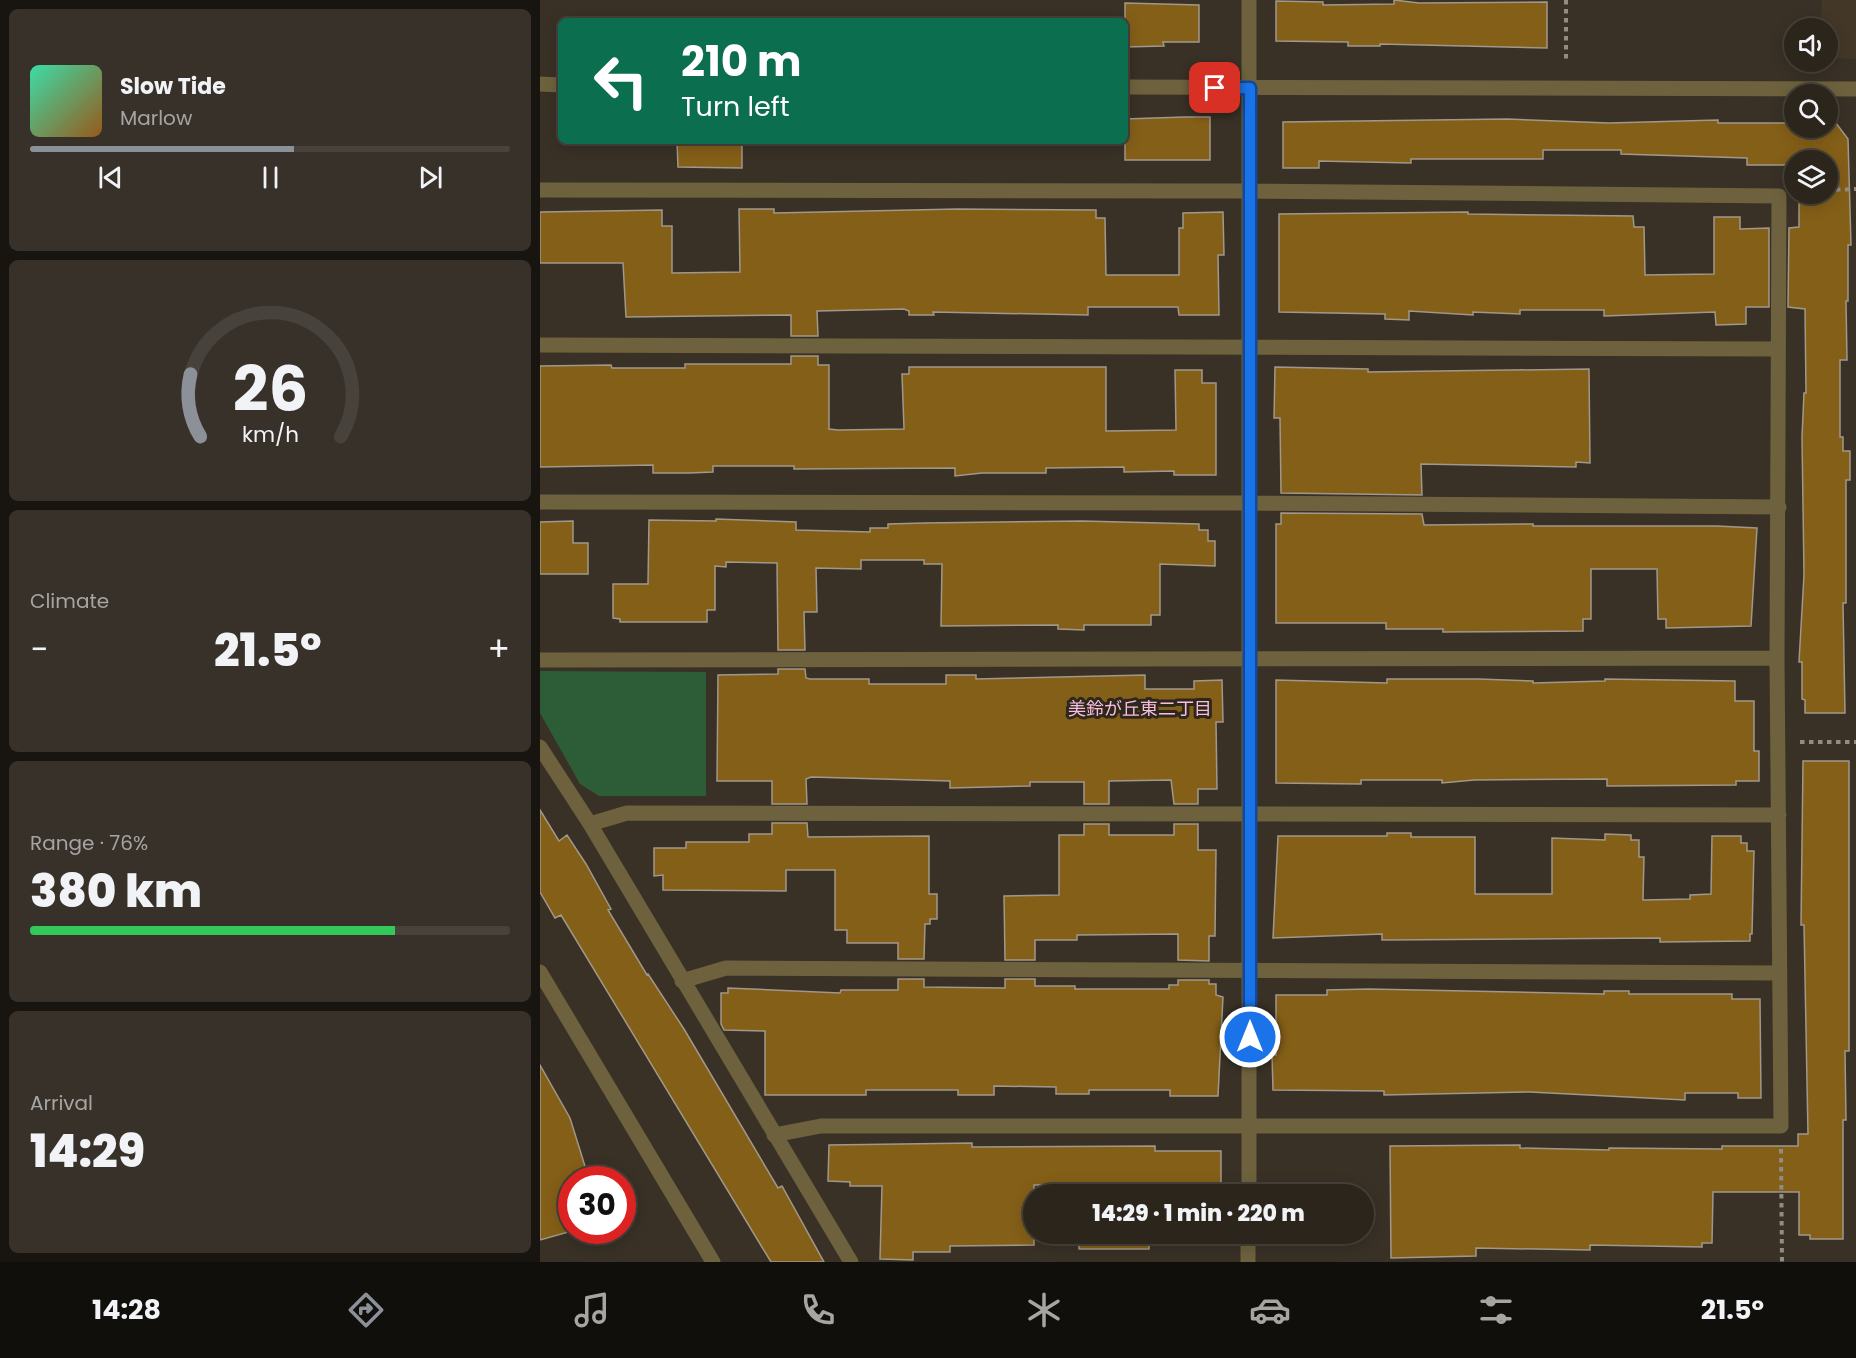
<!DOCTYPE html>
<meta charset="utf-8">
<style>
:root{--surface:#2b251c;--page:#373129;--text:#f1f3f6;--muted:#a6a5a3;--line:#47423b;--accent:#8c9099}
body{margin:0;font-family:Poppins,"Noto Sans JP",sans-serif;background:var(--page);color:var(--text);height:100vh;display:flex;flex-direction:column;font-size:22px;white-space:nowrap}
*{box-sizing:border-box;margin:0}
p{font-size:20px;color:var(--muted)}
.icon{flex:none;width:33px;height:33px;fill:none;stroke:currentColor;stroke-width:2;stroke-linecap:round;stroke-linejoin:round}
.map{position:relative;flex:1;overflow:hidden}
.side{display:flex;flex-direction:column;gap:9px;padding:9px;background:#18140f;width:540px}
.side>*{flex:none}
.top-card{position:absolute;left:18px;top:18px;width:570px;height:126px;border-radius:9px;box-shadow:0 3px 15px #0003,0 0 0 2px var(--line);background:#0b6e4f;color:#fff;overflow:hidden}
.buttons{position:absolute;left:1244px;top:18px;display:grid;gap:12px}
.buttons a{display:grid;place-items:center;width:54px;height:54px;border-radius:50%;background:var(--surface);box-shadow:0 3px 15px #0003,0 0 0 2px var(--line);font-size:30px}
.speed{position:absolute;left:18px;top:1166px;display:flex;gap:12px;font-size:30px;font-weight:700;text-align:center}
.speed>*{display:grid;place-content:center;width:78px;height:78px;border-radius:50%;background:var(--surface);box-shadow:0 3px 15px #0003,0 0 0 2px var(--line);line-height:1}
.speed .limit{border:9px solid #d22;background:#fff;color:#111}
.pin{position:absolute;display:grid;place-items:center;width:51px;height:51px;color:#fff;margin:-26px;border-radius:12px;box-shadow:0 3px 9px #0006}
.me{position:absolute;width:66px;margin:-33px;rotate:0deg;stroke-linejoin:round;filter:drop-shadow(0 0 4px #0008)}
.turn{display:flex;align-items:center;gap:21px;height:126px;padding:0 24px;font-size:27px}
.turn .icon{width:78px;height:78px;stroke-width:2.5}
.turn b{display:block;font-size:42px;line-height:51px}
.big{font-size:45px;font-weight:800;line-height:1.1}
.side .widget{flex:1;display:flex;flex-direction:column;justify-content:center;gap:9px;min-width:0;padding:0 21px;border-radius:9px;background:var(--page)}
.side .dial{align-items:center;gap:0}
.dial svg{height:156px;overflow:visible;fill:none;stroke:var(--line);stroke-width:7;stroke-linecap:round;text-anchor:middle}
.dial text{fill:var(--text);stroke:none}
.song{display:flex;align-items:center;gap:18px}
.cover{width:72px;height:72px;border-radius:9px;background:linear-gradient(135deg,hsl(160 70% 55%),hsl(30 70% 35%))}
.played{height:6px;border-radius:3px;background:linear-gradient(90deg,var(--accent) 55%,var(--line) 55%)}
.keys{display:flex;justify-content:space-around;direction:ltr}
.heat{display:flex;justify-content:space-between;align-items:center;font-size:33px;direction:ltr}
.charge{height:9px;border-radius:4px;background:linear-gradient(90deg,#34c759 76%,var(--line) 0)}
.trip{position:absolute;left:483px;top:1184px;width:351px;height:60px;border-radius:30px;background:var(--surface);box-shadow:0 3px 15px #0003,0 0 0 2px var(--line);font-weight:800;line-height:60px;text-align:center}
.menu{display:flex;height:96px;justify-content:space-around;align-items:center;background:#110f0b;color:var(--muted)}
.menu .icon{width:42px;height:42px}
.menu .active{color:var(--accent)}
.menu b{font-size:27px;color:var(--text)}
main{display:flex;flex:1;min-height:0}
.map>svg:first-child{display:block}
.built{fill:#433827}
.green{fill:#2c5d36}
.building{fill:#845f18;stroke:#a1988a;stroke-width:1.5}
.lines{fill:none;stroke-linecap:round;stroke-linejoin:round}
.path{stroke:#928c83;stroke-width:4;stroke-dasharray:4.5 4.5;stroke-linecap:butt}
.minor{stroke:#6e623e;stroke-width:15}
.route-casing{stroke:#114b97;stroke-width:15}
.route{stroke:#1a73e8;stroke-width:10}
.labels{text-anchor:middle;dominant-baseline:central;stroke-width:6;stroke-linejoin:round;paint-order:stroke}
.neighbourhood-label{font-size:18px;fill:#f8bee0;stroke:#2e271c}
</style>
<main>
<section class="side">
<div class="widget">
<div class="song"><i class="cover"></i><div><b>Slow Tide</b><p>Marlow</p></div></div>
<div class="played"></div>
<div class="keys"><svg class="icon" aria-label="previous" viewBox="0 0 24 24"><path d="M18 5L8 12l10 7zM5 5v14"/></svg><svg class="icon" aria-label="pause" viewBox="0 0 24 24"><path d="M8 5v14M16 5v14"/></svg><svg class="icon" aria-label="next" viewBox="0 0 24 24"><path d="M6 5l10 7-10 7zM19 5v14"/></svg></div>
</div>
<div class="widget dial"><svg viewBox="0 0 100 80">
<path d="M14 69A42 42 0 1 1 86 69"/>
<path d="M14 69A42 42 0 0 1 9 37" stroke="#8c9099"/>
<text x="50" y="56" font-size="32" font-weight="700">26</text>
<text x="50" y="72" font-size="11">km/h</text>
</svg></div>
<div class="widget"><p>Climate</p>
<div class="heat"><a>−</a><b class="big">21.5°</b><a>+</a></div>
</div>
<div class="widget"><p>Range · 76%</p><b class="big">380 km</b><div class="charge"></div></div>
<div class="widget"><p>Arrival</p><b class="big">14:29</b></div>
</section>
<div class="map">
<svg width="1316" height="1262" viewBox="0 0 1316 1262">
<rect width="100%" height="100%" fill="#393126"/>
<path class="built" d="M1282 0H1316V59L1287 58V28H1281Z"/>
<path class="green" d="M0 671 166 672V796H59L40 784 0 713Z"/>
<path class="building" d="M854 0 879 3 1007 2V48L840 44V46H808V42L736 41V1L783 2V5L854 4Z
M585 3 659 5V42H623L624 46 585 47Z
M645 117H670V160H585V119Z
M967 119 1069 123 1178 120V123H1254V128H1287V123H1296L1308 139 1311 245H1308V301H1306L1307 360H1300V437H1303V451H1310V480H1306V603H1303L1305 713H1265V700L1262 699V662H1259L1264 575 1262 437 1264 393H1266L1265 309 1248 307 1249 228 1259 227V194H1287V160H1254V169H1249V165H1207V158L1081 154V150H1003V159H871V163L779 161V168H743V122Z
M137 141H202V168L138 167Z
M199 209H234V213L417 209 556 210V218H565L566 275H639V228H643V213L683 212 684 255H678L679 315H639L638 307H548V315L393 312 394 315H369V311L364 309 277 311 278 336H251V315L86 317 83 263H0V212L122 210V226H132V273L200 272Z
M928 212V214L1093 216 1094 227H1104L1105 275 1174 274V217H1200V229L1229 228V307H1206V324L1176 325 1175 312 1064 316V310H980V314L933 312V315L869 311V320L845 319V314L739 312V214Z
M251 356H278V365H289V429L298 430 364 429 362 374H369V367H566V431L636 430 635 370H662V383H676V475H634V471L584 472V467L506 468V473H442L415 476V468L254 469V466H173V472L149 473H113V465L0 467V366L71 365 72 368H145V364H251Z
M735 367 828 369V372L1049 369 1050 463 1036 462V467L881 464 882 495 741 493 740 418H734Z
M741 513 882 514 884 525 993 524V526H1177L1217 528 1211 626 1126 628V619H1118L1117 569H1051V619H1043V631L903 632V629H846V623H736V524H741Z
M176 519 256 522V530L330 532V528H348V524L384 523 542 521 659 524V530H668V541H675V566L620 564V615H611V625H544V630L518 629V625L401 626 402 564H384V560H321V569L276 568 277 612H264L265 650H238L237 563 186 562V567L175 566V610H167V622H80V619L73 618V584H108L109 520 176 521Z
M33 521V543H48V574H0V522Z
M238 669H265L266 678 270 679H329V684H406V675H436V679L605 675V689H654V681L682 680 683 722H676L677 789H658V804H634L631 780 569 781V804H544V782H490V786L410 788V781L271 777 266 779 267 804H232V781H177L178 675 238 674Z
M847 679H939L993 681V683L1065 681V679L1195 681V701H1214V751H1219V781H1196V785L1067 786V779L934 780 902 783V780H821V784L736 783V680L847 683Z
M1263 761H1309V1051H1305L1306 1120H1303V1239H1270V1235H1259V1192H1173L1172 1243H1162V1247L1050 1245V1250L936 1248V1256L851 1258 850 1146 980 1145V1148L1069 1150V1148L1182 1149V1146H1258V1134H1268L1264 925H1261Z
M0 810 19 841 27 835 46 864 71 909 68 910 107 975 108 974 144 1029 238 1188 242 1186 284 1262H231L21 915 15 918 0 892Z
M232 823H267L268 837 389 836V894H397V919H390V924H385L384 959H358V943H307V930H295V870H246V891L123 890V875L114 876V848H146V842H209V834H232Z
M544 824H569V835H634V824H658V850H676L675 936H669V961L638 960V934L537 935V940H495V960H465L464 896 519 895V835H544Z
M847 833H871V837H935V894H1012V838L1065 840V834L1091 835V840H1099V857H1104L1103 900 1150 899V895L1171 894 1172 836H1201V843H1207V851H1214L1212 934H1210V941L1120 942V938L842 940V934L733 938 738 836H847Z
M358 979H384V987L465 988V979H495V986H535V989H629V985H638V980H669V984H676V995L683 997 678 1096H630V1090H549V1094H516V1087L454 1086V1095H418V1090H326V1095H225V1031L184 1030 181 1024V993H188V988L300 993 301 990H358Z
M829 989 1064 994V991H1089V994H1192V999H1220L1221 1098H1198V1093H1145V1100L990 1092 844 1095V1091L733 1090 732 1055H736V995H787V990Z
M0 1065 30 1118 49 1179H32V1231L0 1240Z
M432 1143V1147L615 1146V1151H681V1191L539 1194V1185H494V1245L410 1246V1252H373V1260L340 1259 342 1186H310V1182L288 1181 289 1145Z
M539 1233H609V1249H539Z"/>
<g class="lines">
<path class="path" d="M1026 0V63
M1287 190 1316 189
M1260 742H1316
M1241 1149 1242 1262"/>
<path class="minor" d="M0 84 21 85
M585 87 1316 89
M0 190 710 191 1239 196 1237 658 1241 1126H281L234 1135
M0 345 1238 349
M0 502 711 503 1239 507
M0 660 1237 658
M0 747 50 824 311 1262
M50 824 87 813 1239 815
M0 972 173 1262
M142 981 186 968 1240 973
M709 1194V0
M708 1262V1233"/>
</g>
<g class="lines">
<g class="route-casing">
<path id="route" d="M675 88H710V1037"/>
</g>
<use href="#route" class="route"/>
</g>
<g class="labels">
<g class="neighbourhood-label">
<text x="600" y="708">美鈴が丘東二丁目</text>
</g>
</g>
</svg>
<div class="buttons">
<a><svg class="icon" aria-label="sound" viewBox="0 0 24 24"><path d="M4 9h4l5-4v14l-5-4H4zM17 9q2 3 0 6"/></svg></a>
<a><svg class="icon" aria-label="search" viewBox="0 0 24 24"><circle cx="10" cy="10" r="6"/><path d="M15 15l6 6"/></svg></a>
<a><svg class="icon" aria-label="layers" viewBox="0 0 24 24"><path d="M12 4l9 5-9 5-9-5zM3 14l9 5 9-5"/></svg></a>
</div>
<div class="speed"><div class="limit">30</div></div>
<div class="pin" style="left:675px;top:88px;background:#d93025"><svg class="icon" aria-label="arrive" viewBox="0 0 24 24"><path d="M6 21V4h12l-3 4 3 4H6"/></svg></div>
<svg class="me" style="left:710px;top:1037px" viewBox="-20 -20 40 40"><circle r="17" fill="#1a73e8" stroke="#fff" stroke-width="3"/><path d="M0-11L8 9 0 5-8 9z" fill="#fff"/></svg>
<div class="trip">14:29 · 1 min · 220 m</div>
<div class="top-card">
<div class="turn"><svg class="icon" aria-label="left" viewBox="0 0 24 24"><path d="M17 20v-9H6M10 6l-5 5 5 5"/></svg><div><b>210 m</b>Turn left</div></div>
</div>
</div>
</main>
<nav class="menu">
<b>14:28</b>
<svg class="icon active" aria-label="directions" viewBox="0 0 24 24"><path d="M12 3l9 9-9 9-9-9zM9 14v-3h6M13 9l2 2-2 2"/></svg>
<svg class="icon" aria-label="music" viewBox="0 0 24 24"><path d="M9 18V5l10-2v13"/><circle cx="6" cy="18" r="3"/><circle cx="16" cy="16" r="3"/></svg>
<svg class="icon" aria-label="phone" viewBox="0 0 24 24"><path d="M5 4h4l2 5-3 2q2 4 5 5l2-3 5 2v4C11 20 4 13 5 4z"/></svg>
<svg class="icon" aria-label="climate" viewBox="0 0 24 24"><path d="M12 3v18M4 7l16 10M4 17L20 7"/></svg>
<svg class="icon" aria-label="car" viewBox="0 0 24 24"><path d="M5 17H2v-5l4-1 3-4h7l3 4 3 1v5h-3M9 17h6M6 11h13"/><circle cx="7" cy="17" r="2"/><circle cx="17" cy="17" r="2"/></svg>
<svg class="icon" aria-label="filters" viewBox="0 0 24 24"><path d="M4 7h16M4 17h16"/><circle cx="9" cy="7" r="2"/><circle cx="15" cy="17" r="2"/></svg>
<b>21.5°</b>
</nav>
